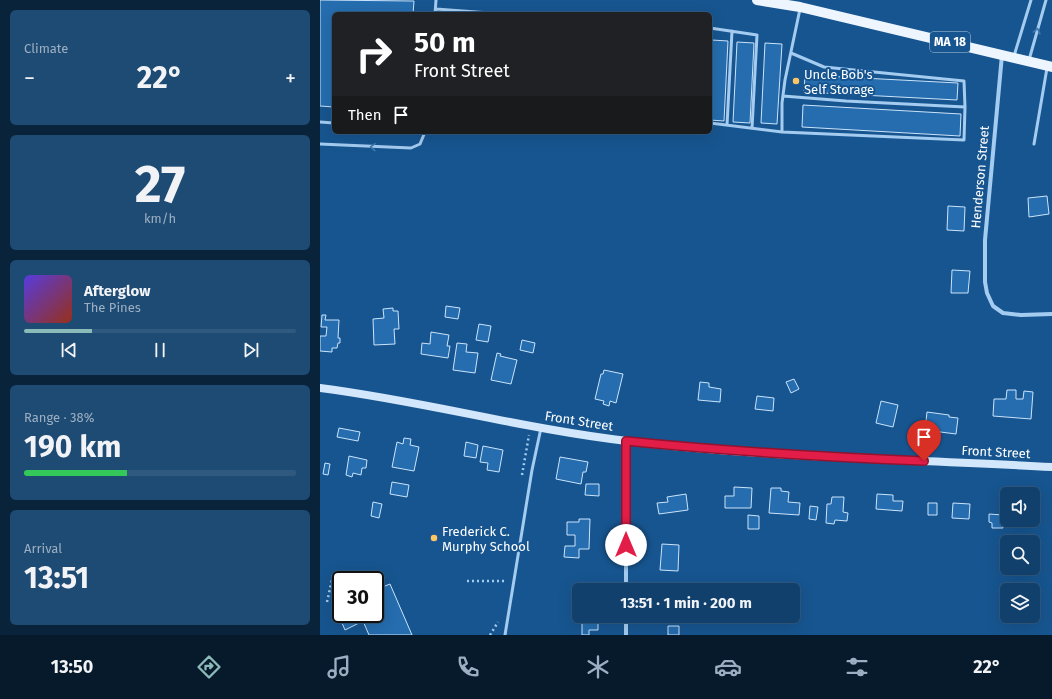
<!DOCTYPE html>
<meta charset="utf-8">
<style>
:root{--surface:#11406c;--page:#1e4b74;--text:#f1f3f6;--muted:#9cafc2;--line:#30597f;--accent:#8bbbb9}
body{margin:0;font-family:"Fira Sans",sans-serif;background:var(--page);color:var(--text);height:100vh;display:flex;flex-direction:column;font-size:15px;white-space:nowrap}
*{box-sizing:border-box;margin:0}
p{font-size:13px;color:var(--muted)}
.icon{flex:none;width:22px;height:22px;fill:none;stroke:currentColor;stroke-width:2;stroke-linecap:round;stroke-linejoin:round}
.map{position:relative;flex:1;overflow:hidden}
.details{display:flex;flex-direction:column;gap:10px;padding:10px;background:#09233b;width:320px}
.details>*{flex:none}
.guide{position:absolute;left:12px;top:12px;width:380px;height:122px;border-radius:6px;box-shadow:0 4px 16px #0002,0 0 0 1px var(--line);background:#202124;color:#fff;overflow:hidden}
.controls{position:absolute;left:680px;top:487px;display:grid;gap:8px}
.controls a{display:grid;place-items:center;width:40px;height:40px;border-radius:6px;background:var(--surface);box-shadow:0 4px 16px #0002,0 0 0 1px var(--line);font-size:20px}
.speed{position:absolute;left:12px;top:571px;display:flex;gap:8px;font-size:20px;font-weight:700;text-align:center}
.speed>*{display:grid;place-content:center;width:52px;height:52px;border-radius:50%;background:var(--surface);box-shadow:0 4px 16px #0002,0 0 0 1px var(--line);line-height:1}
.speed .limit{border:2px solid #111;border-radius:6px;background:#fff;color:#111}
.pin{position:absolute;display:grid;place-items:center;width:34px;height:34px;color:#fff;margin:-41px -17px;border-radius:50% 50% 50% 0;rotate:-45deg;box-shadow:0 0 4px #0007}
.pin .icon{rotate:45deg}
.me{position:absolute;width:44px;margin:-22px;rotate:0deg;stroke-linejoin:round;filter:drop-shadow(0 0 3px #0008)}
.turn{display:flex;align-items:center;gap:14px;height:84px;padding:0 16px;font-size:18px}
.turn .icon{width:52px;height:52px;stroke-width:2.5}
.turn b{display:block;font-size:28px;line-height:34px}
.then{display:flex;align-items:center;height:38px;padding:0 16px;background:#0003;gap:8px;font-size:15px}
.big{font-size:30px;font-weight:700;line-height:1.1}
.details .card{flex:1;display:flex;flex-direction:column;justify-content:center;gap:6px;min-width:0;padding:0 14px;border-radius:6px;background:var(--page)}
.details .dial{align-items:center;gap:0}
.dial b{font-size:52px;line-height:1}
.song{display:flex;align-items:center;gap:12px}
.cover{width:48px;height:48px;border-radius:6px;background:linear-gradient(135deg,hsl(250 70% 55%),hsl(10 70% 35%))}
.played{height:4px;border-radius:2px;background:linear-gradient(90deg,var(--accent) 25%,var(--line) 25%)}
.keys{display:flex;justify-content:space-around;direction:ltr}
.heat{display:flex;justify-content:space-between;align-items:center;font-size:22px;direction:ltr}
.charge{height:6px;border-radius:3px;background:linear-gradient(90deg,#34c759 38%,var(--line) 0)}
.trip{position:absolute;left:252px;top:583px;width:228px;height:40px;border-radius:6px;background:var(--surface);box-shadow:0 4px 16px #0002,0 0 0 1px var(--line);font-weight:700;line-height:40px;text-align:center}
.tab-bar{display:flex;height:64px;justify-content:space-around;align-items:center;background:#071a2b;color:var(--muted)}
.tab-bar .icon{width:28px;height:28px}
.tab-bar .on{color:var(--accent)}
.tab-bar b{font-size:18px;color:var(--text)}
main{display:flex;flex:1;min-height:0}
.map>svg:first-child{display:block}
.building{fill:#256daf;stroke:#cbe4fb}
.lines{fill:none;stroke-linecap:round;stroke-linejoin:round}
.path{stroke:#a4ccf0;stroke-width:2.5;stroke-dasharray:2 3;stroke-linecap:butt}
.lane{stroke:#a4ccf0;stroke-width:3}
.street{stroke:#a4ccf0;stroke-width:4}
.secondary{stroke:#d2e7fb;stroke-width:8}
.primary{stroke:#edf5ff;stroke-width:10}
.oneway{stroke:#4179ad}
.route-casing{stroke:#92132f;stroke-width:10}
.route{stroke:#e11d48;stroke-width:7}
.poi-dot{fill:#ffc663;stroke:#175590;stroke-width:1.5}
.labels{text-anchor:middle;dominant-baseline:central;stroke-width:4;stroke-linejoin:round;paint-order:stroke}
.shield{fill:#175590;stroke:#b9ccde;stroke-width:1}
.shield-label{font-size:12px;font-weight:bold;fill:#fff}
.poi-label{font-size:13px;fill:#fff;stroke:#175590;text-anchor:start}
.street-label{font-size:13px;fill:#fff;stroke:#175590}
</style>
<main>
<section class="details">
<div class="card"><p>Climate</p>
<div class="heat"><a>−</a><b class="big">22°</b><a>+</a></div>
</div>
<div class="card dial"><b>27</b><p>km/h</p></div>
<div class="card">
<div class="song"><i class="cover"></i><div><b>Afterglow</b><p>The Pines</p></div></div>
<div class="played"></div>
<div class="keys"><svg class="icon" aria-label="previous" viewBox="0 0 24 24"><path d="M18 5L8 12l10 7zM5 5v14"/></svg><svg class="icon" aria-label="pause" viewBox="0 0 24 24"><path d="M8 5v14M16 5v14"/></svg><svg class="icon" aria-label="next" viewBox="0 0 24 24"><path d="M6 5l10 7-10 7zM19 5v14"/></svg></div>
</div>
<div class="card"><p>Range · 38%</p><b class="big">190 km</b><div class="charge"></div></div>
<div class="card"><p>Arrival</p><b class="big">13:51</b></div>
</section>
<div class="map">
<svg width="732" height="635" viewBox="0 0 732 635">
<rect width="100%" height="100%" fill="#175590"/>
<path class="building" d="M0 0 94 1 93 14H14V107L0 106Z
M392 40 408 41 404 121 390 120V73Z
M417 42 434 43 430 123 413 122Z
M445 43 462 44 457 124 441 123Z
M485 75 638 83 637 100 484 92Z
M483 105 641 114 640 136 482 127Z
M727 196 729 214 709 217 708 198Z
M628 206 645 207 644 231 627 230Z
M632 270 650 271 648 293H631Z
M126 306 140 308 138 319 125 317Z
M73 308V311H78L79 329H74L75 344 54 345 53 319 64 318 63 309Z
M2 315H6L5 320H19L18 338H20V343H18L17 348H12V352L0 351V336H6L7 327H1Z
M159 324 171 326 168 342 156 340Z
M111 332 129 335 127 346H130L128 358 101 354 102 343 110 344Z
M202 340 215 343 213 353 200 350Z
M137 343 147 344 146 352 158 353 155 373 133 370Z
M177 353 181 354 180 356 197 360 191 384 171 380Z
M284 370 303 374 296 403 290 401 289 406 283 404 284 401 275 399 281 374H283Z
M474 379 479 389 471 393 466 382Z
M380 382 389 383V387L401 389 400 402 378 400Z
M687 390H696V399H703L704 391 713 392 711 419 673 416 674 399H686Z
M437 396 454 398 453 411 435 409Z
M561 401 578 405 573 427 556 423Z
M607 412 629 415V417L638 418 636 434 605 430Z
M19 428 40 432 38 441 17 437Z
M84 438 91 439 90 445 99 447 94 471 72 467 77 442 83 444Z
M146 442 158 445 156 458 144 456Z
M163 446 183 450 179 472 167 470 168 463 160 462Z
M29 456 47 460 46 468H42L41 475 33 473 32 477 26 475Z
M240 457 268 462 266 472H263L261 484 236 479Z
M5 463 10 464 8 475 3 474Z
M72 482 89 485 87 497 70 494Z
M266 484H279V496L265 495Z
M414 487 432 488 431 508H405V496H414Z
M451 488H461V491L469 492 468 502 480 503 479 515 449 513Z
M366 494 368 510 339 514 337 503 348 502 347 497Z
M557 494 573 495V501H583L582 511 556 509Z
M512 497H524L523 512 528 513 527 521 515 520 514 524 506 523 507 504H511Z
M53 502 62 504 59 518 51 516Z
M608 503H617V515H608Z
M633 503 650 504 649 519 632 518Z
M684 505H687V520L683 519V528H672V523L669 522V514L683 515Z
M490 506 498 507 496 520 489 519Z
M428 515 439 516V529H428Z
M259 519H270L269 549H259V558L244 557 245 546H255V535H247V522H259Z
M342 544 359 545 358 571 340 570Z
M70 584 92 635H49L43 621 25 630 13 602 21 599V614H55V590Z
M257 602H259V616H278V630H269V635H262V619H255V611H257Z
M348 626H359V635H348Z"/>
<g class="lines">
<path class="path" d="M202 475 209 435
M147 581H186
M7 602 13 575
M170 635 178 622"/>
<path class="lane" d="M116 9 183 14
M115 14 116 0
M390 28 437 35 432 128
M471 53 504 67 644 81 645 107
M694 56 711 0
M709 60 726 0
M0 122 14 123
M390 123 462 132 644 140 645 107 526 101 463 96
M407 125 412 31
M462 132V103L465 80 480 9
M0 144 91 148 100 144 105 132
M714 144 727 68
M185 635 212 470 221 428"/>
<path class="street" d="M682 55 665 240V282L667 293 673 306 683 313 701 315 732 314
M306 441V590
M306 616V635"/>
<path class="secondary" d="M0 388C103 401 204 429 307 441 448 458 590 459 732 467"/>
<path class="primary" d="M437 0 480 7 732 67"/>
</g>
<defs><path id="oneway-chevron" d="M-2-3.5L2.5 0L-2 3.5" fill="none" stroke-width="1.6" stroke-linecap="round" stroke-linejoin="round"/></defs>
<g class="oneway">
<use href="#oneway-chevron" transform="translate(717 31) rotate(-75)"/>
<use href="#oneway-chevron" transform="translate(53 147) rotate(-178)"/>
</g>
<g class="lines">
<g class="route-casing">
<path id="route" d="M306 545V441C405 451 504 457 604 461"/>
</g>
<use href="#route" class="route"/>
</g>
<g class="poi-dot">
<circle cx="476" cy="81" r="4"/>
<circle cx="114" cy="538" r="4"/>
</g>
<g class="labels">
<rect class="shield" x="610" y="32" width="40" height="20" rx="3"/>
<g class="shield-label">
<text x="630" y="42">MA 18</text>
</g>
<g class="poi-label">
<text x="484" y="74">Uncle Bob's<tspan x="484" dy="15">Self Storage</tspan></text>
<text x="122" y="531">Frederick C.<tspan x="122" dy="15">Murphy School</tspan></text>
</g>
<g class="street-label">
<text transform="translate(660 177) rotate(-85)">Henderson Street</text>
<text transform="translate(259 421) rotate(9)">Front Street</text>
<text transform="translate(676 452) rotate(3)">Front Street</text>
</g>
</g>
</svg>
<div class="controls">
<a><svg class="icon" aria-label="sound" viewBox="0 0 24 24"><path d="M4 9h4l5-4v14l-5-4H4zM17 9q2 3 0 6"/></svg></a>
<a><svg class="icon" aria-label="search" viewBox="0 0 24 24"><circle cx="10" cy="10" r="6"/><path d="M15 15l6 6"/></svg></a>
<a><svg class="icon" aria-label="layers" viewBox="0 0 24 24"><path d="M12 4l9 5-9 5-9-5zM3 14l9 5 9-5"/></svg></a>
</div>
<div class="speed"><div class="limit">30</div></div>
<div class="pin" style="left:604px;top:461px;background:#d93025"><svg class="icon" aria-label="arrive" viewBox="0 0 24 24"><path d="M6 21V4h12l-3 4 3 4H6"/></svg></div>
<svg class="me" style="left:306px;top:545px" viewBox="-20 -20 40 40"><circle r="19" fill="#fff"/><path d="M0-13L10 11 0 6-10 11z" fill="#e11d48"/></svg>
<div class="trip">13:51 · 1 min · 200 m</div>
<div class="guide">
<div class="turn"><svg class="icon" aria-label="right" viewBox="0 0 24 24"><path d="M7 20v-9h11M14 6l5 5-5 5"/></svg><div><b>50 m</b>Front Street</div></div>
<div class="then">Then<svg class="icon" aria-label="arrive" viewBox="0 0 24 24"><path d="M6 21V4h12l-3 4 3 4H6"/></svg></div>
</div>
</div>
</main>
<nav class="tab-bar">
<b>13:50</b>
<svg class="icon on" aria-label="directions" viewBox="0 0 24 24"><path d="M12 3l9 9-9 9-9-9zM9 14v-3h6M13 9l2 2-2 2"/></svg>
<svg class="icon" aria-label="music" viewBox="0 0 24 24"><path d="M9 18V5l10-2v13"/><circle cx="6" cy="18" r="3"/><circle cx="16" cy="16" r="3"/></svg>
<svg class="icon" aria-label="phone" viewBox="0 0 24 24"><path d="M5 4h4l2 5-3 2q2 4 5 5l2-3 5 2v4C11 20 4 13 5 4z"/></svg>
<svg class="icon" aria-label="climate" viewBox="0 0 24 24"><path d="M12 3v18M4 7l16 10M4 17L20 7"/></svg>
<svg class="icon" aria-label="car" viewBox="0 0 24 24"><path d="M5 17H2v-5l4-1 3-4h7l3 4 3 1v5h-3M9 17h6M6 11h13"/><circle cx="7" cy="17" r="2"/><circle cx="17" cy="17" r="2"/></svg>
<svg class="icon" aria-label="filters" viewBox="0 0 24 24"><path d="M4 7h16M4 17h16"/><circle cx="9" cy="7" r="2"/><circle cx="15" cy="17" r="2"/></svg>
<b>22°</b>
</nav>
